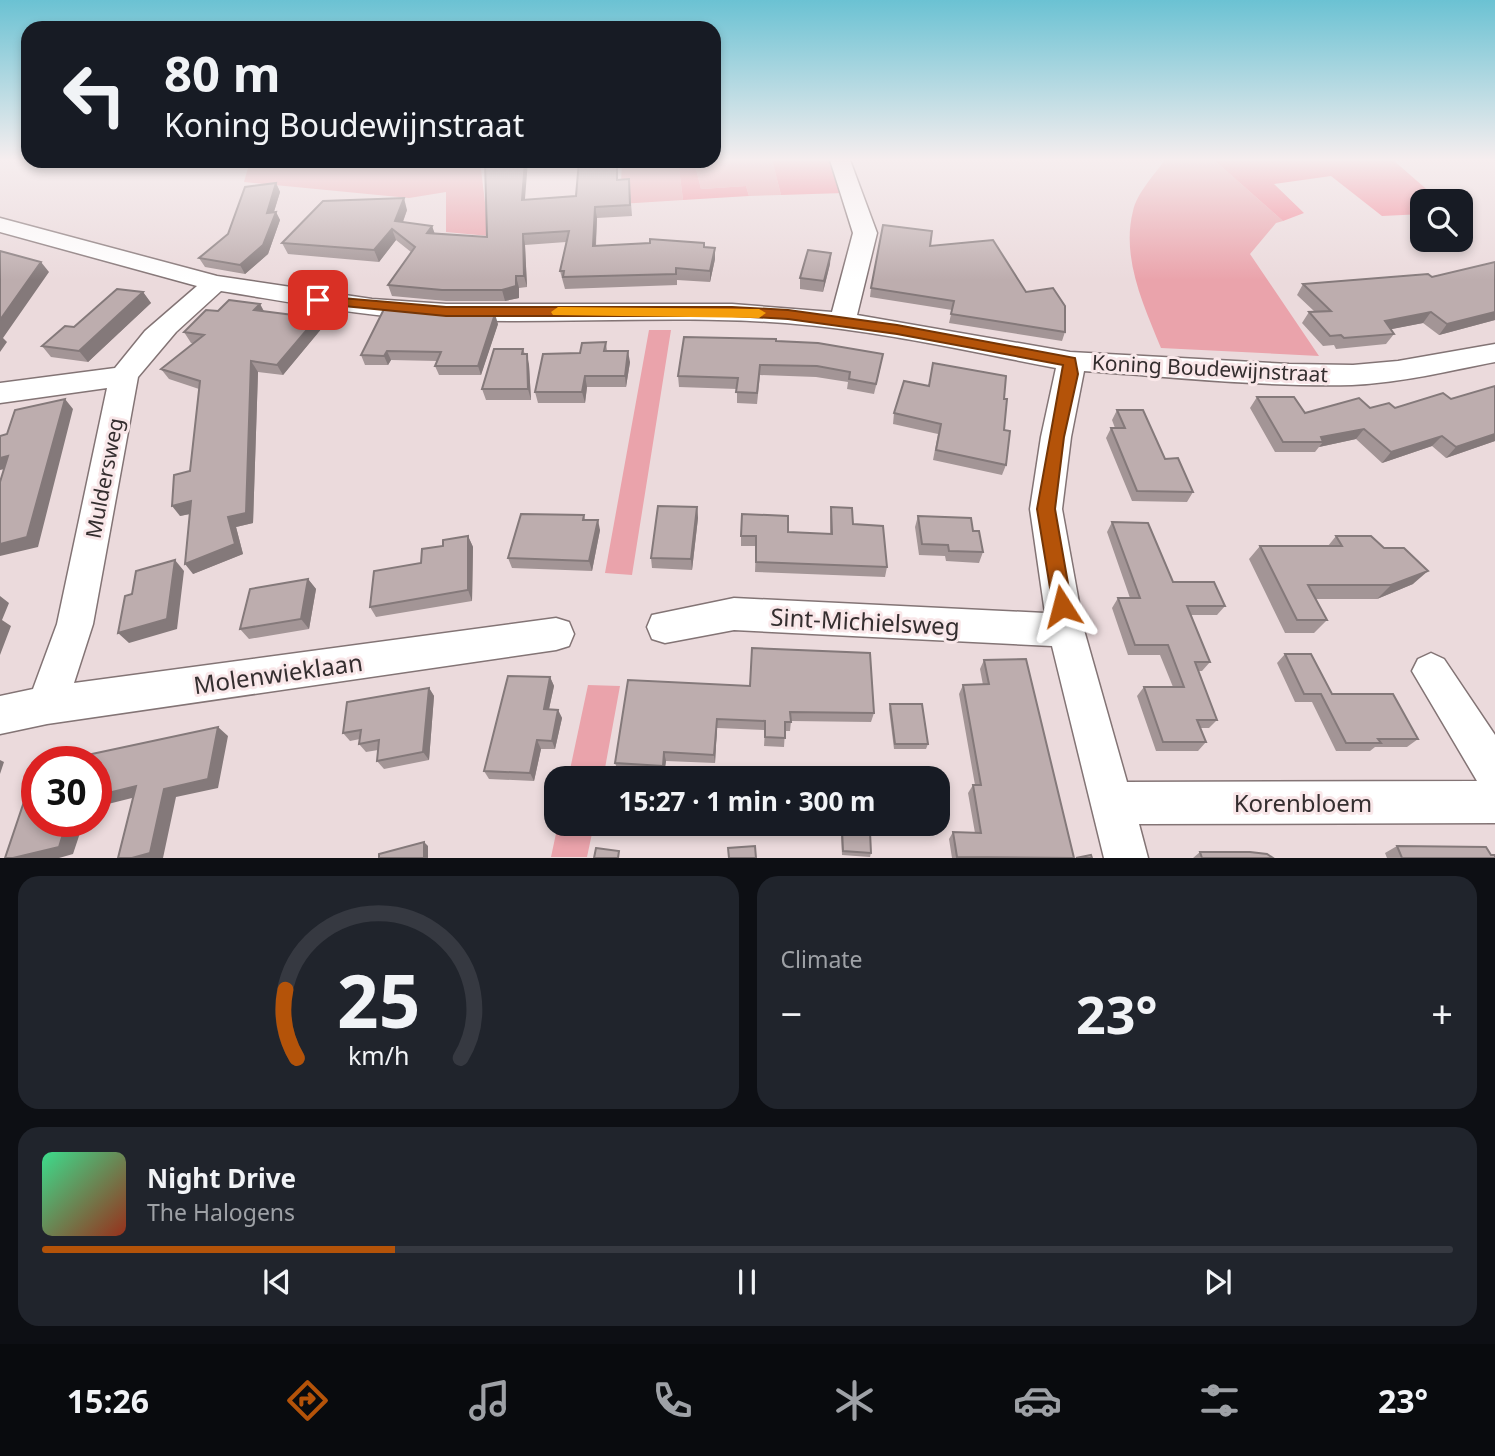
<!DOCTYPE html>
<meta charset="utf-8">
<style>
:root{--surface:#171b24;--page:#20242c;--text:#f1f3f6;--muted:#9ea1a6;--line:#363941;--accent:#b45309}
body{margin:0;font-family:"Noto Sans",sans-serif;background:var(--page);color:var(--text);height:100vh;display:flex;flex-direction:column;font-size:26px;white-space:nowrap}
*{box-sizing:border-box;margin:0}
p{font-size:23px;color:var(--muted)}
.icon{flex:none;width:38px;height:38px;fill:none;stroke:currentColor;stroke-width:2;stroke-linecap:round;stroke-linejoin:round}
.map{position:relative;height:858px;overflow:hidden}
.side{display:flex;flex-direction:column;gap:18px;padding:18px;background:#0d0f14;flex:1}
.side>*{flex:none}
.top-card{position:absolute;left:21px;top:21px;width:700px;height:147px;border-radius:21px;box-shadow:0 4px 10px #0003;background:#171b24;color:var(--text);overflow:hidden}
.buttons{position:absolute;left:1410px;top:189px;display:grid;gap:14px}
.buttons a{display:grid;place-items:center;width:63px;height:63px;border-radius:14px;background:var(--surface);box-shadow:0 4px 10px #0003;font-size:35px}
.speed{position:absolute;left:21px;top:746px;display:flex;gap:14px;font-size:35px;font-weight:700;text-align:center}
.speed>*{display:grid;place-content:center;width:91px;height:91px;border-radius:50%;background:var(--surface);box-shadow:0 4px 10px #0003;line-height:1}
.speed .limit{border:10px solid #d22;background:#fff;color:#111}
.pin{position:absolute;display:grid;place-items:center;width:60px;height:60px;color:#fff;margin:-30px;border-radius:14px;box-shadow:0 4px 10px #0006}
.me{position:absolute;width:77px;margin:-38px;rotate:351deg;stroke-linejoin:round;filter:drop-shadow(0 0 5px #0008)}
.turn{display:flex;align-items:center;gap:24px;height:147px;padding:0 28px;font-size:32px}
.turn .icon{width:91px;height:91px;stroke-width:2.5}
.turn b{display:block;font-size:49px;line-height:60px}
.big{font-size:52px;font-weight:700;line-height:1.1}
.side .tile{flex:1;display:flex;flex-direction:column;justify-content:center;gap:10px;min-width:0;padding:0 24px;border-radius:21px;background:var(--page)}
.side .dial{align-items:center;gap:0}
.dial svg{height:182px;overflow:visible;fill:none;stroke:var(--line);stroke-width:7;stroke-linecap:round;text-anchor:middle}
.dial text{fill:var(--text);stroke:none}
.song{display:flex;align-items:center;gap:21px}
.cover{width:84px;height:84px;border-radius:10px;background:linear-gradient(135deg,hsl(150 70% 55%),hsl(10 70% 35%))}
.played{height:7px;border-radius:4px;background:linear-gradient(90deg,var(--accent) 25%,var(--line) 25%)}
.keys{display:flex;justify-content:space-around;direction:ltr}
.heat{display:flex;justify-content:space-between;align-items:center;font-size:38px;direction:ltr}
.side .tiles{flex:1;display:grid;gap:18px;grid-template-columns:1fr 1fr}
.tile:last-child{grid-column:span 2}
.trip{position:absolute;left:544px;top:766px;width:406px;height:70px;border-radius:21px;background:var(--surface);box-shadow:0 4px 10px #0003;font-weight:700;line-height:70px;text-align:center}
.tabs{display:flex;height:112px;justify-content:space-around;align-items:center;background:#090b0e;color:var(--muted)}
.tabs .icon{width:49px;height:49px}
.tabs .current{color:var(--accent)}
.tabs b{font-size:32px;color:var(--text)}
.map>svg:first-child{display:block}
.green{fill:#eaa3ab}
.forest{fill:#f28998}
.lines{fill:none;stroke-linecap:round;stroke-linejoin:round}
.minor-casing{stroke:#837475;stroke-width:3}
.minor{fill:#fff;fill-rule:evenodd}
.wall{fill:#a39596}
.shaded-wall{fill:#84797a}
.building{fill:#bdadae;stroke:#84797a;stroke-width:2}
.route{fill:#b45309;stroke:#753606;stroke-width:2}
.slow{fill:#f59e0b}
.labels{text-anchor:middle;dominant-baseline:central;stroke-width:6;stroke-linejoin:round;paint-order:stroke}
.street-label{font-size:21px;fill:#342e2f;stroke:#f9e7e9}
.near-street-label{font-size:24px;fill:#342e2f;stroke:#f9e7e9}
</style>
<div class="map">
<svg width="1495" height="858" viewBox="0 0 1495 858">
<rect width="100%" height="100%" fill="#ebdadc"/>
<path class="green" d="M772 160 781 195 749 196 746 186 701 189 694 161Z
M1165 160H1214L1283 221 1276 223 1250 254 1319 356 1161 348C1144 306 1121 258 1133 211 1137 193 1154 175 1165 160Z
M250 161H480L489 236 446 232V192L409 198 244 182Z
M622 161H678L683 200 620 204Z
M649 330H671L632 575 605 573Z
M588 685 620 686 603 779H568Z
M558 824H594L587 857H551Z"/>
<path class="forest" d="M772 160H835L844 193 781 195Z
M1214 160H1393L1440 201H1423V214L1382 216 1331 176 1274 184 1304 213 1283 221Z
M678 161H694L701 189 746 186 749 196 683 200Z"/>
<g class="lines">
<g class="minor-casing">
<path id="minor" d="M830 160H850L877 233 857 315 1070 352 1289 364 1353 365 1398 361 1495 344V362C1448 371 1400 383 1352 385 1263 387 1173 377 1084 371L1071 437 1062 509 1084 630 1127 782 1477 781 1412 671 1418 659 1431 653 1444 659 1495 735V823L1139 824 1148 858H1104L1052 646 734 630 665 643 652 639 647 627 652 615 734 598 1045 613 1030 509 1041 437 1056 368C967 351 876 330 785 323 672 315 559 324 447 320 371 318 296 303 221 291L176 332 138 377 93 624 74 683 556 618 569 622 574 634 569 646 556 650 47 724 0 734V696L33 689 57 624 107 388 0 403V383L115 368 145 331 197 286 0 232V218L217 276 372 299 446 304H732L832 312 853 233Z"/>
</g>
<use href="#minor" class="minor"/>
</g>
<path class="wall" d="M618 180 630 190 632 216 597 218 596 246 715 248V259L710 282 677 280V285L565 289 560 271 566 242 525 245 527 287 519 288V298L505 301H446L392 296 388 285 411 252 396 240 379 262 288 254 282 243 407 210 403 222 432 226 434 233 487 237 525 200 576 196Z
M276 183 280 192 274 212H276L280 220 268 254 245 274 205 267 199 258 228 234Z
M930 246 1026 292 1065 332 1062 341 949 323 952 310 870 297 871 288Z
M1495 262V320L1439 335 1423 323 1391 329 1394 334 1386 344 1336 349 1334 345 1323 346 1302 323 1309 312H1315L1297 295 1303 284 1432 277Z
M830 264 823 292 800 289V278Z
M143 292 151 303 88 362 51 357 42 346Z
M260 304 264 311 317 318 322 328 283 375 258 372 253 523 236 527 243 554 193 574 190 514 180 516 190 471 199 389 169 379 161 369 194 343H191L184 332 218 311Z
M498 324 481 375H439L435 366 437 361 391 360 388 365H365L361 355Z
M776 341 881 365 874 394 847 389 848 382 816 377 760 375 757 404 737 403V389L679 387 678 376Z
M606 342 607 351 630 362 626 387H587L585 403H538L535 392 580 353Z
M523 349 529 365 531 400H486L482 389Z
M933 363 1004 399 1006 465 1002 475 933 460 938 434 893 424 894 413 929 386Z
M1495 386V441L1446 458 1432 446 1382 463 1356 439 1319 447 1315 452H1275L1250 408 1257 397 1305 413 1395 408 1451 399Z
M1117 410 1165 459 1193 492 1187 502 1132 501 1106 438 1111 428H1115L1112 420Z
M697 507 698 518 692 570 652 568 651 558Z
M831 507 853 524 887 567 885 577 755 572 756 546H741V536L788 532 830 534V517Z
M584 515 585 520 600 530 592 571 512 568 508 558Z
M918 516 973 531 983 552 979 563 946 561 945 556 919 555 915 527Z
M1112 522 1173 582 1225 606 1217 615H1191L1210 662 1202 671H1198L1217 720 1209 728H1200L1206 742 1198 751H1156L1137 696 1144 687H1173L1160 655H1128L1112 608 1118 598H1130L1107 532Z
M468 536 473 547 472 601 376 617 370 607 443 546Z
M1336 536 1413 584 1377 599H1315L1327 620 1314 633H1285L1249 559 1260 546H1328Z
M308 579 316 589 309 629 249 639 240 629Z
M1285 654 1332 694 1418 739 1407 747H1375L1370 751H1336L1312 702H1295L1277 663Z
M984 660 1074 858H952L949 839 953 832 975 833 968 793 973 785H975L959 694 963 685H983L980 669Z
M550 677 554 686 549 709 558 710 562 718 555 749H541L534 781 489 779 484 771Z
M628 680 874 713 871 722 791 721 790 731H785L784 747 764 746 765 730 717 728 715 763 666 761 664 774 618 771 615 763Z
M429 688 434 696 429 760 384 769 377 761 378 750 366 752 359 744 360 739 350 741 343 733Z
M890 704 928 744 926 749H894L889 709Z
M842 830 871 853 870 857 842 855 841 834Z
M1397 846 1491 855 1495 858H1387L1385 853Z
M1200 852 1273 858H1193Z"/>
<path class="shaded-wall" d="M525 161H528L524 211 522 200Z
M617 161H618V191L617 180Z
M276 183 280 192 271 221 267 213Z
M404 198 407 210 399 232 395 221Z
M595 207 597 218 595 257 593 246Z
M276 212 280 220 268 254 245 274 240 265Z
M432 226 436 237 427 233Z
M392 229 396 240 379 262 374 250Z
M523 234 525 245 527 287 524 276Z
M715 248V259L710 282V271Z
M831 253 830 264 823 292 824 281Z
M41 262 49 272 3 338 7 342 0 352V320Z
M516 276 519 288V298L505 301 502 290Z
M143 292 151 303 88 362 79 351Z
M260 304 265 314 254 310Z
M1431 312 1423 323 1377 332 1385 321Z
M1495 312V320L1439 335 1447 324Z
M495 314 498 324 481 375 478 366Z
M317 318 322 328 283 375 277 365Z
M387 351 391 360 388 365 384 356Z
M628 351 630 362 626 387 625 376Z
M527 354 529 365 531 400 528 389Z
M251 361 258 372 253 523 236 527 243 554 193 574 185 564 228 517Z
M585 376 587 387 585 403 582 392Z
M65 399 73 409 38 547 0 556V544Z
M1364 429 1356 439 1319 447 1323 442 1321 437Z
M1495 434V441L1446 458 1456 447Z
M1442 436 1432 446 1382 463 1391 452Z
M8 456 18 466 0 470V458Z
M191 501 199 512 180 516 172 506Z
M697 507 698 518 692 570 691 559Z
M598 520 600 530 592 571 589 561Z
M468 536 473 547 472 601 468 590Z
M175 560 184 571 177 629 129 643 118 633Z
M1428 571 1413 584 1377 599 1391 585Z
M308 579 316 589 309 629 301 619Z
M0 596 9 603 2 620 11 626 0 655Z
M550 677 554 686 547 718 544 709Z
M429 688 434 696 429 760 423 752Z
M558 710 562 718 555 749 552 741Z
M717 719V728L715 763 714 755Z
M218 727 228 736 218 788 176 797 163 858H132L164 789Z
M537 740 541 749 534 781 530 773Z
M664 752 666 761 664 774 663 766Z
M0 760 4 762 0 774Z
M136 786 148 794 96 807V796Z
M67 821H84L73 854 59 858H13Z
M424 842 428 846V858H424Z"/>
<path class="building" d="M485 161H525L522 200 576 196 579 161H617V180L629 179 630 205 595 207 593 246 650 243V239L704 243V247L715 248 710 271 676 268V274L563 277 564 271H560L569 231 523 234 524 276H516V286L502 290H442L388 285 415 247 392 229 374 250 282 243 323 201 404 198 395 221 432 226 427 233 487 237Z
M276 183 267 213 276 212 263 245 240 265 199 258 228 234 245 187Z
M883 225 932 231 930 246 993 240 1026 292 1053 288 1065 306V332L951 314 954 301 871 288Z
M808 250 831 253 824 281 800 278Z
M0 251 41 262 0 320Z
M1495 262V312L1447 324 1431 312 1385 321 1394 334 1344 338 1341 335 1330 336 1309 312 1331 311 1303 284 1428 274 1432 277Z
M117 289 143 292 79 351 42 346 65 326 74 327Z
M229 300 260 304 254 310 317 318 277 365 251 361 246 513 228 517 235 544 185 564 191 501 172 506 174 475 190 471 200 381 161 369 204 335 184 332 206 310 218 311Z
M384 309 495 314 478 366H435L441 352 387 351 384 356 361 355Z
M684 337 776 339V341L818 343 883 354 876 384 849 379 850 372 817 366 760 365 757 393 736 392 738 378 678 376Z
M606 342 604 351H628L625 376H585L582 392H535L543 354 580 353 582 343Z
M494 349H523L522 354H527L528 389H482Z
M933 363 1006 376 1004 399H1007L1004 430 1010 431 1006 465 936 450 941 424 894 413 904 381 929 386Z
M1495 386V434L1456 447 1442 436 1391 452 1364 429 1321 437 1323 442H1283L1257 397H1294L1305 413 1359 398 1370 408 1389 403 1395 408 1443 393 1451 399Z
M65 399 27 537 0 544V482L8 456 0 458V436L7 434 15 410Z
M1117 410H1143L1165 459 1178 458 1193 492 1137 491 1111 428H1125Z
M658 506 697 507 691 559 651 558Z
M831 507 852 508 853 524 883 526 887 567 756 562V536H741L742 514 788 516V532L832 534Z
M521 514 584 515 583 520H598L589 561 508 558Z
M918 516 971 518 973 531H979L983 552 949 551 948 545 922 544Z
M1112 522 1148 523 1173 582H1214L1225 606H1187L1210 662H1195L1217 720H1197L1206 742H1163L1144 687H1184L1168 645H1135L1118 598H1140Z
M468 536V590L370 607 374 571 421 563 422 549 443 546V540Z
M1336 536H1371L1384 548H1404L1428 571 1391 585H1308L1327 620H1297L1260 546H1342Z
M175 560 167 619 118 633 125 596 132 594 136 571Z
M308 579 301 619 240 629 250 589Z
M752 648 870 653 874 713 790 712 791 722H785V738L765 737V721L717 719 714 755 664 752 663 766 615 763 628 680 750 686Z
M1285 654H1311L1332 694H1393L1418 739H1378L1381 743H1346L1321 694H1304Z
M1026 659 1074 858 957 857 953 832 981 833 973 785H981L963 685 989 684 984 660Z
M508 676 550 677 544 709 558 710 552 741 537 740 530 773 484 771Z
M429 688 423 752 377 761 379 740 359 744 361 730 343 733 347 702Z
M890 704H922L928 744H895Z
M218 727 208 779 164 789 150 853 132 858H118L136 786 96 796V761H59Z
M36 766 37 821H67L59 847 13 858H5Z
M842 830 870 832 871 853 843 851Z
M424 842V858H379V854Z
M755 846 756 858H729L728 848Z
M1397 846 1486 847 1491 855H1495V858H1402Z
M596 848 619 851 618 858H594Z
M1200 852H1250L1267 854 1273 858H1202Z
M1091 855 1092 858H1076Z"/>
<linearGradient id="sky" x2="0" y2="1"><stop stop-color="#6bc2d3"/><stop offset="0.57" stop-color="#f6eeef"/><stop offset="1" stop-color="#f6eeef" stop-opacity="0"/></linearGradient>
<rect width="1495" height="280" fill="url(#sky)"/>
<path class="route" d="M318 296 446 307H732L788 310 897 325 1075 358 1078 374 1064 437 1055 509 1072 606 1069 612 1062 614 1055 612 1053 606 1037 509 1063 365 897 334 788 319 732 316H446L313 303 311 300Z"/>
<path class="slow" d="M558 307 759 309 766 313 759 318 553 315 551 312Z"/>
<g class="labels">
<g class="street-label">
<text transform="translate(1210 368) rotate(3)">Koning Boudewijnstraat</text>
<text transform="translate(104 478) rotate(-79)">Muldersweg</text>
</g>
<g class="near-street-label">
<text transform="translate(865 621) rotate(3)">Sint-Michielsweg</text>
<text transform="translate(278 673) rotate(-8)">Molenwieklaan</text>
<text x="1303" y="802">Korenbloem</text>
</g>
</g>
</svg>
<div class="buttons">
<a><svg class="icon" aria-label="search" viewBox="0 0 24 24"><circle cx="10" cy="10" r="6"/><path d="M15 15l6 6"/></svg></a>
</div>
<div class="speed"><div class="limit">30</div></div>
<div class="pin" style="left:318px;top:300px;background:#d93025"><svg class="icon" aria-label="arrive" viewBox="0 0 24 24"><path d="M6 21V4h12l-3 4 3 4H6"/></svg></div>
<svg class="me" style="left:1062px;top:606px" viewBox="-20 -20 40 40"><path d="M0-17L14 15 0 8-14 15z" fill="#b45309" stroke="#fff" stroke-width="4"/></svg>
<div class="trip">15:27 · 1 min · 300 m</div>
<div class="top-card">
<div class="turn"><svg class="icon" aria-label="left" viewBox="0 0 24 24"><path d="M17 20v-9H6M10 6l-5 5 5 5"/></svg><div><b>80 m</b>Koning Boudewijnstraat</div></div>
</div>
</div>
<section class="side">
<div class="tiles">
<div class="tile dial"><svg viewBox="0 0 100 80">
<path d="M14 69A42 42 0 1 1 86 69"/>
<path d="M14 69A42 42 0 0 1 9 39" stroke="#b45309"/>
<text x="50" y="56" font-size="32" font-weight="700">25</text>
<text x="50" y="72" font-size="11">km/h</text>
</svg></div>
<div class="tile"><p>Climate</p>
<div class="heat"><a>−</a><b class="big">23°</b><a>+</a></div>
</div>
<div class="tile">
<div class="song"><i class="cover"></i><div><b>Night Drive</b><p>The Halogens</p></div></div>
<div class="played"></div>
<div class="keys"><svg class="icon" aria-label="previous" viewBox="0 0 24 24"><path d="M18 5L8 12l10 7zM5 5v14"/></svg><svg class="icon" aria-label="pause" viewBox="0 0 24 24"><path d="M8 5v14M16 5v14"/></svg><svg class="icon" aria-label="next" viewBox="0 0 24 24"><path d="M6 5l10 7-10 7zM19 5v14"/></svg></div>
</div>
</div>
</section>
<nav class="tabs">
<b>15:26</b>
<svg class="icon current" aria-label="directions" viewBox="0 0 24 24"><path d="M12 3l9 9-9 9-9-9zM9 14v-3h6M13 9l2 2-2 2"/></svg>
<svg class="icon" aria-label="music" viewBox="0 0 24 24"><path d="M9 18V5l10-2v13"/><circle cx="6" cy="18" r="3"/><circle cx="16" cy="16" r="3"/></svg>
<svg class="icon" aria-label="phone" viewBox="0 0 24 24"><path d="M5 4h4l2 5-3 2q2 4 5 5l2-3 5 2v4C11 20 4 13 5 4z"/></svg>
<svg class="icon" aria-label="climate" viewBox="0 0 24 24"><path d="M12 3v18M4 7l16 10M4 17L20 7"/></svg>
<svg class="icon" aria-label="car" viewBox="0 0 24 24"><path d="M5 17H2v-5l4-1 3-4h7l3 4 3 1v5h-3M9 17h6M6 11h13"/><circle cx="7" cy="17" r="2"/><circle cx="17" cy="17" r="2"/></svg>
<svg class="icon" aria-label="filters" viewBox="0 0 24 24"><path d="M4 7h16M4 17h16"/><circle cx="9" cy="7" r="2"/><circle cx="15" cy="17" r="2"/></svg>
<b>23°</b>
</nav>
